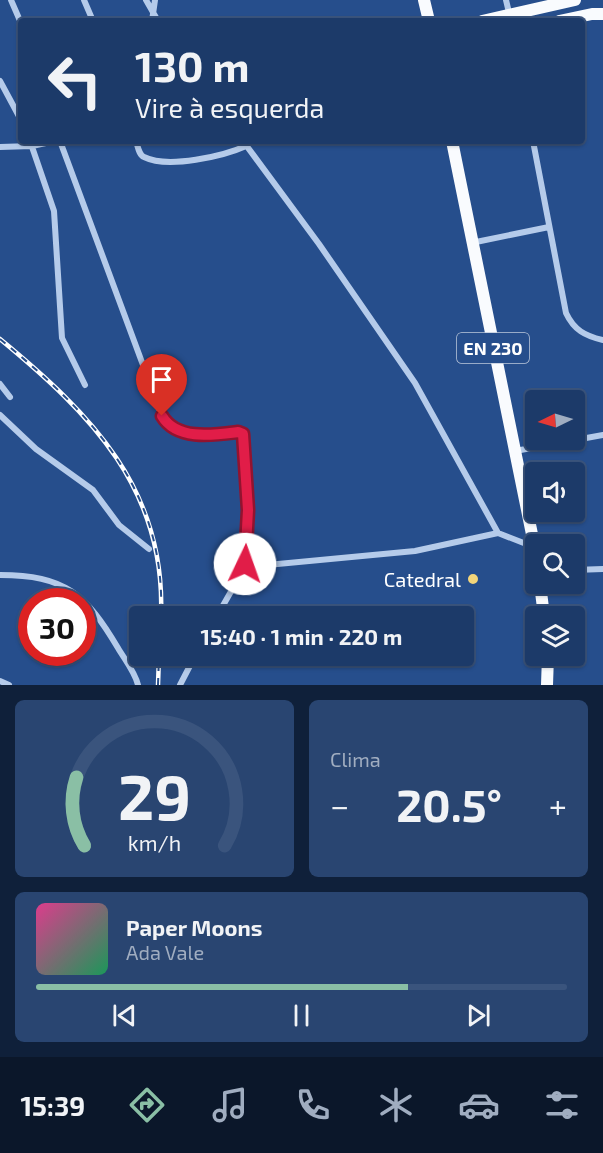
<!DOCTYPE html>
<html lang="pt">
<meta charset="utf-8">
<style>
:root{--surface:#1c3a69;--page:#294571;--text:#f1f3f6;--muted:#a0adc0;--line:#3a547d;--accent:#8abfa5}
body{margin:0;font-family:"Exo 2",sans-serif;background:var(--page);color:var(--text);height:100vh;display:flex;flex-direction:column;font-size:22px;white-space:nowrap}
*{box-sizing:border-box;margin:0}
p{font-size:20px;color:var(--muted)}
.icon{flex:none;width:33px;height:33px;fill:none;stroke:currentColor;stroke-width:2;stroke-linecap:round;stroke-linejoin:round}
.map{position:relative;height:685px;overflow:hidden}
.side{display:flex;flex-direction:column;gap:15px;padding:15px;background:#0f203a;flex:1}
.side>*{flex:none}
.hud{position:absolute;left:18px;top:18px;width:567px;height:126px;border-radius:6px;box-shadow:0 2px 4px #0004,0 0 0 2px var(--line);background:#1c3a69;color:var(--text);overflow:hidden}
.needle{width:39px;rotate:265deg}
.fabs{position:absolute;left:525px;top:390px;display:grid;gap:12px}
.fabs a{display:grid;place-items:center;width:60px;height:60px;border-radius:6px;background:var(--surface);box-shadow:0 2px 4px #0004,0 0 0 2px var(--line);font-size:30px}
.speed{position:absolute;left:18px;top:588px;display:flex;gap:12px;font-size:30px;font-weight:700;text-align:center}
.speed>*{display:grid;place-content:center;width:78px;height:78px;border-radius:50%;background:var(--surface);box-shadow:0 2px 4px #0004,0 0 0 2px var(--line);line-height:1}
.speed .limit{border:9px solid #d22;background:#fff;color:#111}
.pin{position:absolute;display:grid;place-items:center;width:51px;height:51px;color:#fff;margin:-62px -26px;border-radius:50% 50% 50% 0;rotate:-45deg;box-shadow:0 0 6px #0007}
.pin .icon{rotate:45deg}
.me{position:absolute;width:66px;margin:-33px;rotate:3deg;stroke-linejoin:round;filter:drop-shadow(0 0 4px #0008)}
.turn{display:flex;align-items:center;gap:21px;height:126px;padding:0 18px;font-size:27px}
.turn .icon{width:78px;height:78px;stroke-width:2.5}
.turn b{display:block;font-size:42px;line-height:51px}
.big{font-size:45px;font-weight:700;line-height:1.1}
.side .card{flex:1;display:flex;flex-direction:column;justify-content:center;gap:9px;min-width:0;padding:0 21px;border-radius:9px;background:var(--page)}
.side .dial{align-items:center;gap:0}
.dial svg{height:156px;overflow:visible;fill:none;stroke:var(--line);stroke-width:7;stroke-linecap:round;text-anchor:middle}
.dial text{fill:var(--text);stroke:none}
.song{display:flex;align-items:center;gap:18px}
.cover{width:72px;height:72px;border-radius:9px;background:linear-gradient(135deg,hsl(330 70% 55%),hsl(150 70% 35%))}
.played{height:6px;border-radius:3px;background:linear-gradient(90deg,var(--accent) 70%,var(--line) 70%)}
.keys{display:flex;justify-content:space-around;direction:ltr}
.heat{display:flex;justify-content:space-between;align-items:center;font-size:33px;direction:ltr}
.side .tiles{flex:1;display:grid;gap:15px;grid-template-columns:1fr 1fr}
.card:last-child{grid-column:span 2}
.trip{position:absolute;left:129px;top:606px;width:345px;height:60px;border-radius:6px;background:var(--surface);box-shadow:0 2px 4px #0004,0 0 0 2px var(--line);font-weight:700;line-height:60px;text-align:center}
.menu{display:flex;height:96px;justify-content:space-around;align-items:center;background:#0b172a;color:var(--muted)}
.menu .icon{width:42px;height:42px}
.menu .current{color:var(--accent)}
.menu b{font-size:27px;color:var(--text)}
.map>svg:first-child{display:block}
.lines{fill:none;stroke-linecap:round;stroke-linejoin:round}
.street{stroke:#b5cbea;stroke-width:6}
.primary{stroke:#f9fbfe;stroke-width:12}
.rail-casing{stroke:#fff;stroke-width:4.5}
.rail{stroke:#264e8c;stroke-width:2;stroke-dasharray:7;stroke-linecap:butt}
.route-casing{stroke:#92132f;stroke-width:15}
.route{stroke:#e11d48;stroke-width:10}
.poi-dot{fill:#f3d57a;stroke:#264e8c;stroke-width:2}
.labels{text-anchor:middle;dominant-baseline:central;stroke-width:6;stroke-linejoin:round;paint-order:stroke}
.shield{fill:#264e8c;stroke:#becadc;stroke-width:1.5}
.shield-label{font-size:18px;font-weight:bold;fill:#fff}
.poi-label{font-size:20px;fill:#fff;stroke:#264e8c;text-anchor:end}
</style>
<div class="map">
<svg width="603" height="685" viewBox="0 0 603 685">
<rect width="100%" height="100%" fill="#264e8c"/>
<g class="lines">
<path class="street" d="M11 0 21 23
M84 0 93 21
M146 0 158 21
M506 0 511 21
M152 21 155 0
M0 81 21 120
M30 141 54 211 62 338 85 385
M60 141 163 419 200 436 238 432 245 438 248 510 245 567
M136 141C138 147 139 155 144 157 168 169 224 156 246 146
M243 141 319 244 415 383 498 533
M533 141 566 313C574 330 585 336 603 340
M0 147 32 146 55 141
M471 243 549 227
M0 384 10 397
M0 415 36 449 93 490 119 525 149 549
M515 451 603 435
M574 570 603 569
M0 575C65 575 86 594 118 648 125 660 135 672 138 685
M217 616 245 567 415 551 498 533 534 547
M0 681 9 685
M180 685 195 656"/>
<path class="primary" d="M424 0 429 21
M482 21 575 0
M559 21 592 14H603
M452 141 536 554
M540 584 544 616
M547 685 548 656"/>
<g class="rail-casing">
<path id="rail" d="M0 339C91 414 166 489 161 616
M158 685 159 656"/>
</g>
<use href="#rail" class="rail"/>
</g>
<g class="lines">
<g class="route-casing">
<path id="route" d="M162 416C177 441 214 435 238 432L243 434 248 510 245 564"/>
</g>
<use href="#route" class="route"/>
</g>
<circle class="poi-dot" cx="473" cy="579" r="6"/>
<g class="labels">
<rect class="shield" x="457" y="333" width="72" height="30" rx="4.5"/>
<g class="shield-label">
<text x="493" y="348">EN 230</text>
</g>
<g class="poi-label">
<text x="461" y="579">Catedral</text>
</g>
</g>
</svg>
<div class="fabs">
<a><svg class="needle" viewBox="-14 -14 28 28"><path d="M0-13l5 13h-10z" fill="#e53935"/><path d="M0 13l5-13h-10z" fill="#a0adc0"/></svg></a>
<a><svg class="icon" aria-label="sound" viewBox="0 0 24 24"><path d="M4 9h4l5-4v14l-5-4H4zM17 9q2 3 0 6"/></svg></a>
<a><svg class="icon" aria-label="search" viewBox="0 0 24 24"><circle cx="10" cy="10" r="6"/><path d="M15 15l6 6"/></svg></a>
<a><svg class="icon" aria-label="layers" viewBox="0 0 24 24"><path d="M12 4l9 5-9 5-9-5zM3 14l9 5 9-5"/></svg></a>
</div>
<div class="speed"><div class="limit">30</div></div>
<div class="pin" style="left:162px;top:416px;background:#d93025"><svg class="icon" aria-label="arrive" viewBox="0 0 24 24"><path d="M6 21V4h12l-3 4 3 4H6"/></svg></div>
<svg class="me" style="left:245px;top:564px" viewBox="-20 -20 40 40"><circle r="19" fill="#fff"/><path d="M0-13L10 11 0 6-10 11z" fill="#e11d48"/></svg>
<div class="trip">15:40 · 1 min · 220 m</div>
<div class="hud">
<div class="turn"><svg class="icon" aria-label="left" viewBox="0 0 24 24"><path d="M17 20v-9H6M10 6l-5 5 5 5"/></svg><div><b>130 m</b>Vire à esquerda</div></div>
</div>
</div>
<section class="side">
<div class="tiles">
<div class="card dial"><svg viewBox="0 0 100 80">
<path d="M14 69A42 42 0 1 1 86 69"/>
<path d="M14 69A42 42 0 0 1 10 34" stroke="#8abfa5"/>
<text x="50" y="56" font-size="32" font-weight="700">29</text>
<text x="50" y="72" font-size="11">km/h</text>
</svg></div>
<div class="card"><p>Clima</p>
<div class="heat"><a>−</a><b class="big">20.5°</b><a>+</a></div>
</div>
<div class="card">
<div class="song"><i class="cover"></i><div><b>Paper Moons</b><p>Ada Vale</p></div></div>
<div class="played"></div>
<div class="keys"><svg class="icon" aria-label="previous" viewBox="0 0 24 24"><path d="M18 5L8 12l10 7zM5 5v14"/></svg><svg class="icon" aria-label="pause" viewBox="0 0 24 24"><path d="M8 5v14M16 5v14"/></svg><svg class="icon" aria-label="next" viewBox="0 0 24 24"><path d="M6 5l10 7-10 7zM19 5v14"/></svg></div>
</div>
</div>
</section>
<nav class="menu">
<b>15:39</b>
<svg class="icon current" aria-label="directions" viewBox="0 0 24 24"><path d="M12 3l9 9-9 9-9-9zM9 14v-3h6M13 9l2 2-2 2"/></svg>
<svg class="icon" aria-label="music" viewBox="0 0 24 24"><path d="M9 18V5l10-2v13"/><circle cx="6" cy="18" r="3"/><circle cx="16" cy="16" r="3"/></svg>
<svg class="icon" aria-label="phone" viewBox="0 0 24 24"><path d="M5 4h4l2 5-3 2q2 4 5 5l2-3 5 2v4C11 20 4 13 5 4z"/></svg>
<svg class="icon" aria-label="climate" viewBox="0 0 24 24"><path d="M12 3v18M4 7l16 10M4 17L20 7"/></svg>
<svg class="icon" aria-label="car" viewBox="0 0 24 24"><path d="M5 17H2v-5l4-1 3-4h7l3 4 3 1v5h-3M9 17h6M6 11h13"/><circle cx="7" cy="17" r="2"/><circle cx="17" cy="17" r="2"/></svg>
<svg class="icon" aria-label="filters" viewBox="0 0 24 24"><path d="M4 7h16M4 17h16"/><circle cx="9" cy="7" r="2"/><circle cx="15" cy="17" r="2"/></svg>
</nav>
